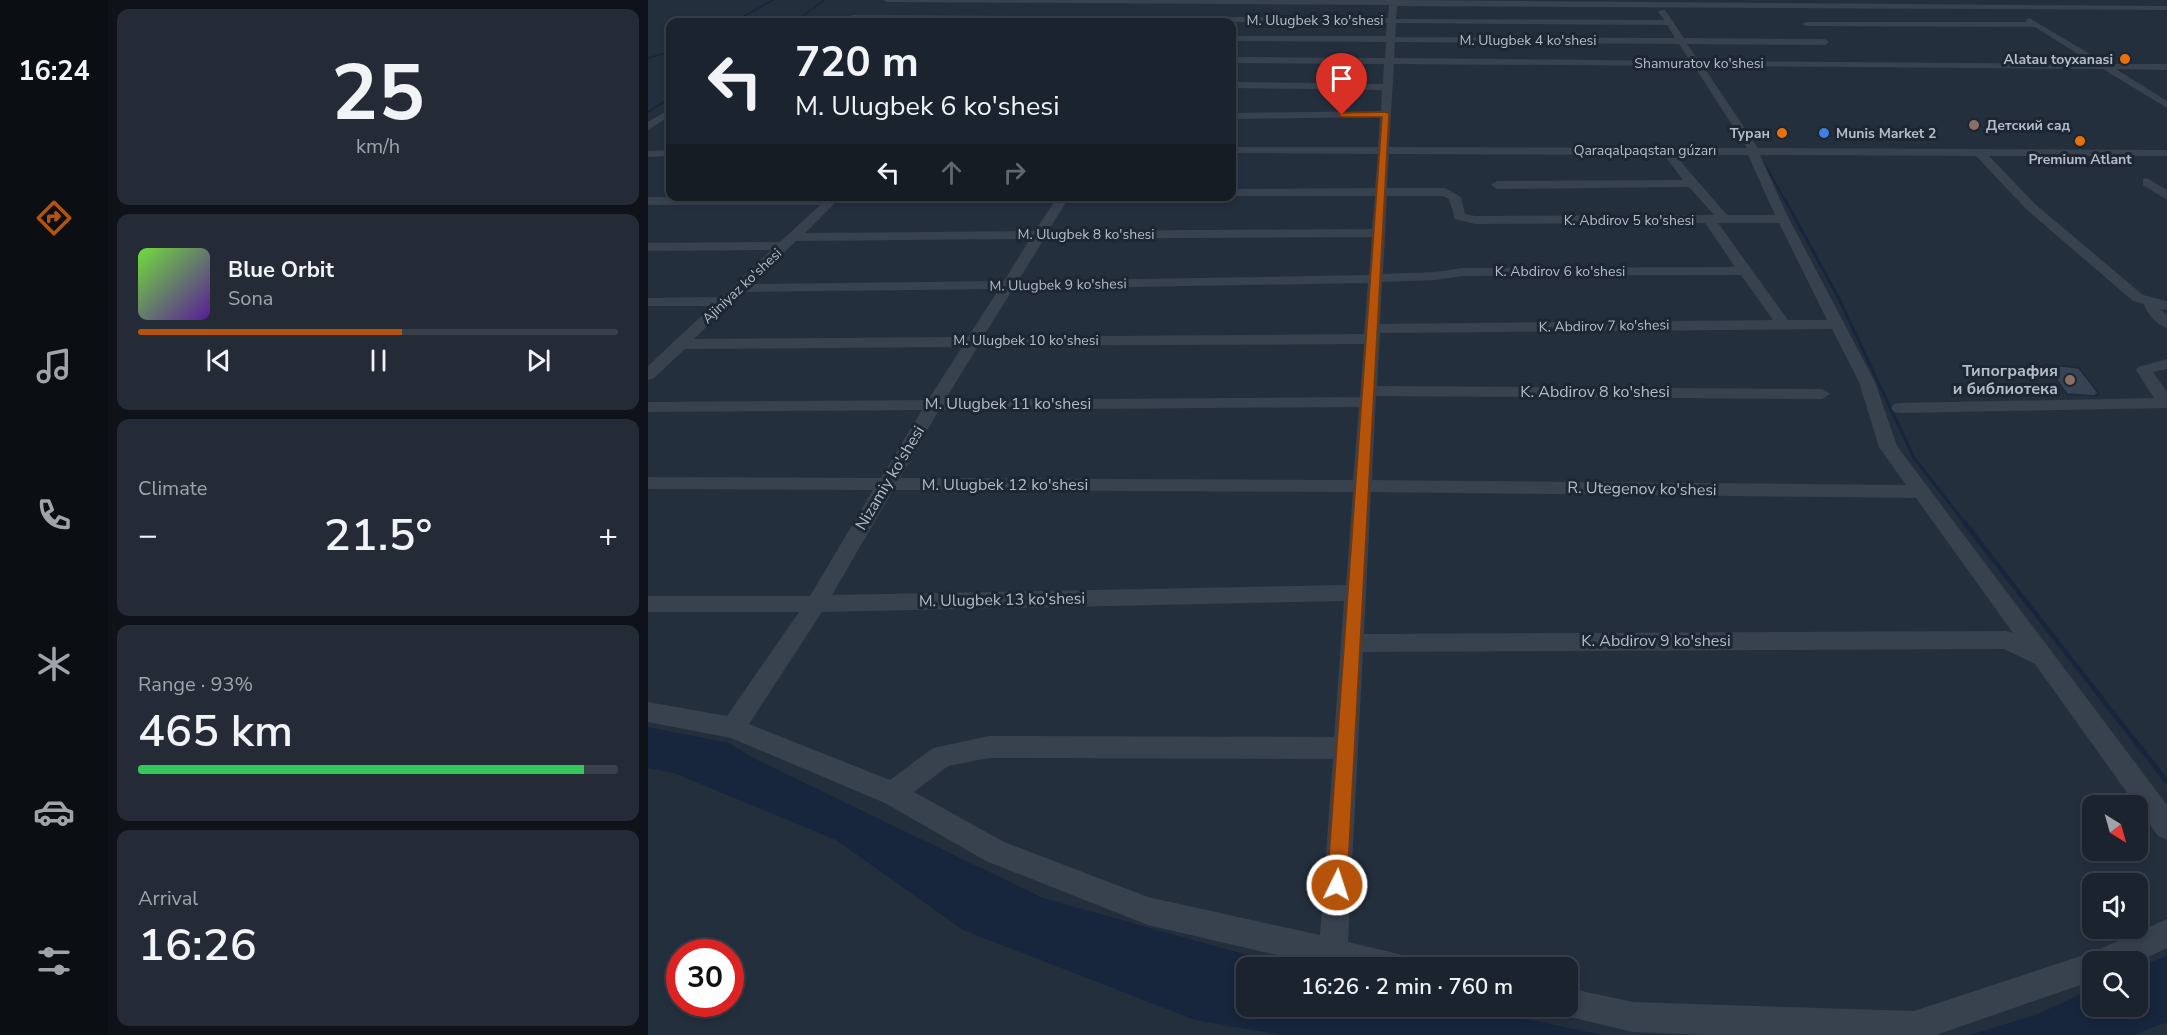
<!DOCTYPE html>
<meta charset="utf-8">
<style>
:root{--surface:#1b232e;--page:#242b36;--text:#f1f3f6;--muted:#a0a4aa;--line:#39404a;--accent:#b45309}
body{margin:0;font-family:"Nunito Sans",sans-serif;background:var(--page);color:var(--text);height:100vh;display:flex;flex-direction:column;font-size:22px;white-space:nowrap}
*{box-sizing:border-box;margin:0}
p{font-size:20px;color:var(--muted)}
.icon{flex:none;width:33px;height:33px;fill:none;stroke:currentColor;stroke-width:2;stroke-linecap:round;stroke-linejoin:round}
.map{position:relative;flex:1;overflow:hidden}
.drawer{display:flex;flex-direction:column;gap:9px;padding:9px;background:#0f1319;width:540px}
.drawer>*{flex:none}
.banner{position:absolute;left:18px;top:18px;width:570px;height:183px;border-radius:12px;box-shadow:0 3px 9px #0003,0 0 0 2px var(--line);background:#1b232e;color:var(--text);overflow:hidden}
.needle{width:39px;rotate:143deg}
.controls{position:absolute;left:1434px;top:795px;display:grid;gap:12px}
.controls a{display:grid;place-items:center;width:66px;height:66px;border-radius:12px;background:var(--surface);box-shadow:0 3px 9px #0003,0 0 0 2px var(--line);font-size:30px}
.speed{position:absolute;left:18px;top:939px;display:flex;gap:12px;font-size:30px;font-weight:700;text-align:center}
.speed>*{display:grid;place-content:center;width:78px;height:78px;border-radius:50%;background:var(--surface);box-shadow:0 3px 9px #0003,0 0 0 2px var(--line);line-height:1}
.speed .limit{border:9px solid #d22;background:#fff;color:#111}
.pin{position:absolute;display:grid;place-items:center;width:51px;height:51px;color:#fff;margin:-62px -26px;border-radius:50% 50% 50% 0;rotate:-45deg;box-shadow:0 0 6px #0007}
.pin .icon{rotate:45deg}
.me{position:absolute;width:66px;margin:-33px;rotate:4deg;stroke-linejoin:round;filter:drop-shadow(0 0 4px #0008)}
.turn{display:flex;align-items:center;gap:21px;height:126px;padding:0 30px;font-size:27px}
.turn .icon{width:78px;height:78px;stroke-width:2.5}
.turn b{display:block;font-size:42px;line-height:51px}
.lanes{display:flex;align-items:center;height:57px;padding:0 30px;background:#0003;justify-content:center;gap:30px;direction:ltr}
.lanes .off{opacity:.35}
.big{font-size:45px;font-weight:600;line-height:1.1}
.drawer .widget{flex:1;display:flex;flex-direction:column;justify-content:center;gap:9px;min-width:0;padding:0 21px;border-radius:12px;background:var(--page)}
.drawer .dial{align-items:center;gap:0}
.dial b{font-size:78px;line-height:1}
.song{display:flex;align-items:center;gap:18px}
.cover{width:72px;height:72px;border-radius:9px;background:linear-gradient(135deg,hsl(100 70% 55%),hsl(270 70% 35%))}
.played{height:6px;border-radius:3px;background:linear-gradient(90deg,var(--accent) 55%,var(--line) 55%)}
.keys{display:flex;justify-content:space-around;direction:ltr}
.heat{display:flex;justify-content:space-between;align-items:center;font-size:33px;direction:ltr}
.charge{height:9px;border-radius:4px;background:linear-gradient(90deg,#34c759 93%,var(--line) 0)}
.trip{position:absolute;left:588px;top:957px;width:342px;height:60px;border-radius:12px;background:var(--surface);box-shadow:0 3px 9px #0003,0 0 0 2px var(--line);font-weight:600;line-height:60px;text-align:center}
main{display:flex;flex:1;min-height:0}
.dock{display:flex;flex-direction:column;width:108px;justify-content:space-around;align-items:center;background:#0b0e12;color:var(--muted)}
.dock .icon{width:42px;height:42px}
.dock .current{color:var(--accent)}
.dock b{font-size:27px;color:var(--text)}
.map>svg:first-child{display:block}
.water{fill:#17263c}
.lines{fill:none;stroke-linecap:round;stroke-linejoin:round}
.stream-far4{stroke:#17263c;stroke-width:1.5}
.stream-far3{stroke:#17263c;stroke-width:2}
.stream-far2{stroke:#17263c;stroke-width:3}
.stream-far1{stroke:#17263c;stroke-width:4.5}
.stream{stroke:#17263c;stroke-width:5}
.building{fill:#364354;stroke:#1f2835;stroke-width:1.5}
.minor{fill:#38414e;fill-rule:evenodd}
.route{fill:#b45309;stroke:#753606;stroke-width:1.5}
.food-dot{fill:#e8710a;stroke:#1d2633;stroke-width:2}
.education-dot{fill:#8d6e63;stroke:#1d2633;stroke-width:2}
.shop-dot{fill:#3f7fe0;stroke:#1d2633;stroke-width:2}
.labels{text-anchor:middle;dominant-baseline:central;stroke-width:6;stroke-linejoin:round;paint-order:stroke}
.far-street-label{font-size:14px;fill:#b4bcc9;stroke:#1d2633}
.far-poi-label{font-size:14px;font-weight:bold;fill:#b4bcc9;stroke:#1d2633;text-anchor:end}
.poi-label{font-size:16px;font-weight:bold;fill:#b4bcc9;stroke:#1d2633;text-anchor:end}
.street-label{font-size:16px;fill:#b4bcc9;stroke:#1d2633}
</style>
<main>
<nav class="dock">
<b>16:24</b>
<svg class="icon current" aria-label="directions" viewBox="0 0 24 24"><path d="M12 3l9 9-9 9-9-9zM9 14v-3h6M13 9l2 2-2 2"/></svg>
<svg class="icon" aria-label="music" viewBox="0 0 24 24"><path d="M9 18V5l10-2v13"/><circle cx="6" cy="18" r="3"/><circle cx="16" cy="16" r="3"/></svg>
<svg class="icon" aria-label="phone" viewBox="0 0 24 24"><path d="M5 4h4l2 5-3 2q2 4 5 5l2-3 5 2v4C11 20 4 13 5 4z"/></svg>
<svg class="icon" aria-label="climate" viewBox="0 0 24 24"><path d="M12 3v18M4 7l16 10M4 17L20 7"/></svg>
<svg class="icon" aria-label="car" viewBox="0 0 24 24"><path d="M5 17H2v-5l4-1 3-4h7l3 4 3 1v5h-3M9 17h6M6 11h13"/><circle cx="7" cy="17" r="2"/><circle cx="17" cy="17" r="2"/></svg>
<svg class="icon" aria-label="filters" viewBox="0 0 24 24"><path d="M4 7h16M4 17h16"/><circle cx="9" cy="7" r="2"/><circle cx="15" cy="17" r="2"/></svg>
</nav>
<section class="drawer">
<div class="widget dial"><b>25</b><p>km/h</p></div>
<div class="widget">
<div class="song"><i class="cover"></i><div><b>Blue Orbit</b><p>Sona</p></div></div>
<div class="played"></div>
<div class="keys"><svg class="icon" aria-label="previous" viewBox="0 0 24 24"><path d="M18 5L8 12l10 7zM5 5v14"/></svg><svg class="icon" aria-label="pause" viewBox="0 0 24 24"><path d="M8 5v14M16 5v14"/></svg><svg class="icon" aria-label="next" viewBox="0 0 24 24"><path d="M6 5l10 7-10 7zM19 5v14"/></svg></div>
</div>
<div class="widget"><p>Climate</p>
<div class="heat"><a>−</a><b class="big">21.5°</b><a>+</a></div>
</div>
<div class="widget"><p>Range · 93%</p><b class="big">465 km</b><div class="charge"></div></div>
<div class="widget"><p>Arrival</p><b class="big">16:26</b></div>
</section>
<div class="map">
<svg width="1519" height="1035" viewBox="0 0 1519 1035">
<rect width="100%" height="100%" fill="#242f3e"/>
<path class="water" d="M0 727 81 743 105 758 395 898 642 967 598 968V1006L822 1007 954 1035H635L547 1020 315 930 188 840 26 773 0 768Z
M1519 955V1022L1485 1035H1322L1390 1014 1444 989V1006H1490V969Z"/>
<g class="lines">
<path class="stream-far4" d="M86 22 125 0
M147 22 176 0
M0 58 22 52"/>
<path class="stream-far3" d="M0 112 22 98
M1116 163 1138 202"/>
<path class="stream-far2" d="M1137 200 1190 297 1266 458 1317 523"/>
<path class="stream-far1" d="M1316 522 1494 750"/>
<path class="stream" d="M1493 748 1519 782"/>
</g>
<path class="building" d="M1397 364 1431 368 1451 394H1448L1449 396 1419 394Z"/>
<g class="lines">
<path class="minor" d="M235 0H749L1519 6V10L749 6 748 19 1016 20 1010 12 1014 10H1017L1036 38 1177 39 1181 42 1177 45 1039 44 1051 61 1446 64 1387 27 1158 26 1154 24 1158 22H1379L1377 20 1381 18 1459 64H1519V70L1468 69 1519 101V108L1455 69 1055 66 1110 148 1519 150V156H1341L1387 204 1495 295 1519 301V310L1512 309 1519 315V328C1509 325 1499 314 1496 304L1485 301 1379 210 1328 156 1112 155 1138 213 1227 382 1249 446 1519 805V840L1510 836 1387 664 1356 649 715 652 700 942 763 957 767 968H684L500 925 338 861 237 803 83 738 0 722V702L79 716 151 612H0V596H162L225 490 0 489V477L233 478 274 410 0 412V402L280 400 314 347 37 349 6 378 0 380V366L64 306H0V298L74 297 123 250 0 251V243L132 242 172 205H0V197L194 196 157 233 387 231 410 196H422L400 231 724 229 727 196H584V189L727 188 730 154 584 153V147H730L732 117 584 119V113L733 111 734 90 584 88V82L735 84 736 64 584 63V57L737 58 738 42 584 41V36H738L739 23 205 19 201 17 205 15 740 18 741 5 239 2ZM748 23 1019 25 1027 38 747 37ZM747 42 1031 44 1042 61 746 58ZM746 64 1046 66 1099 148 741 147ZM741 154 1016 155 1035 180 849 181 843 185 849 189 1041 187 1066 215 827 216 817 214 813 197 797 188H739ZM1027 155H1100L1127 215H1079ZM739 196H795L801 199 807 219 827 224 1057 223 1087 267 815 268 787 272 735 274ZM1070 223H1131L1179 320H1140ZM724 237 721 275 370 281 396 239ZM382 239 356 281 104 284 148 241ZM1093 275 1125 320 732 324 734 282 787 280 815 276ZM720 283 716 334 335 337 365 289ZM351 289 320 337 46 339 95 292ZM1184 329 1211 382 1231 447 1258 485 724 480 728 396 1174 399 1182 394 1174 389 729 386 732 333ZM716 344 712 397 297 400 330 346ZM711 407 705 480 252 478 291 410ZM245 490 705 492 698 585 184 595ZM723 492 1268 498 1365 633 1358 631 716 634ZM696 601 686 737 341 736 285 748 242 780 101 724 174 612ZM341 758 685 759 672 935 500 897 356 842 266 792 300 766Z
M22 109V116L0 130V122Z
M22 150V156L0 157V151Z
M1499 178 1519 190V200L1495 185V179Z
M1519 359V369L1505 372 1519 392V408L1252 413 1246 412 1243 408 1246 404 1252 403 1506 398 1488 370 1490 367Z
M1519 919V948L1490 962H1444V981L1288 1035H1056L985 1032 909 1014 906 1006H920V988L985 1002 1266 1011 1445 952Z"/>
</g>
<path class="route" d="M738 112 741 114 699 885 696 892 689 895 682 892 679 885 734 117H694L690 115 694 113Z"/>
<g class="food-dot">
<circle cx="1477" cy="59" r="6"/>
<circle cx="1134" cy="133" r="6"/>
<circle cx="1432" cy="141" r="6"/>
</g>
<g class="education-dot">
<circle cx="1326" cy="125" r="6"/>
<circle cx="1422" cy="380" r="6"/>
</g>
<circle class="shop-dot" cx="1176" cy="133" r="6"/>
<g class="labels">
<g class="far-street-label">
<text x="667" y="20">M. Ulugbek 3 ko'shesi</text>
<text x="880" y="40">M. Ulugbek 4 ko'shesi</text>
<text x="1051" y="63">Shamuratov ko'shesi</text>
<text x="997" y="150">Qaraqalpaqstan gúzarı</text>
<text x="981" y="220">K. Abdirov 5 ko'shesi</text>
<text x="438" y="234">M. Ulugbek 8 ko'shesi</text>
<text x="912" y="271">K. Abdirov 6 ko'shesi</text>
<text transform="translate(410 285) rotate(-1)">M. Ulugbek 9 ko'shesi</text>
<text transform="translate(94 286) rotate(-43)">Ajiniyaz ko'shesi</text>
<text transform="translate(956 326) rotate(-1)">K. Abdirov 7 ko'shesi</text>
<text x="378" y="340">M. Ulugbek 10 ko'shesi</text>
</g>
<g class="far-poi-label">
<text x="1465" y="59">Alatau toyxanasi</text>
<text x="1338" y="125" text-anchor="start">Детский сад</text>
<text x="1122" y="133">Туран</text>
<text x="1188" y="133" text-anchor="start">Munis Market 2</text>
<text x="1432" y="159" text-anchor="middle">Premium Atlant</text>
</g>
<g class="poi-label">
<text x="1410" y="371">Типография<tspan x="1410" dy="18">и библиотека</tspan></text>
</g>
<g class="street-label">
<text x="947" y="392">K. Abdirov 8 ko'shesi</text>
<text x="360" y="404">M. Ulugbek 11 ko'shesi</text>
<text transform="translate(242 478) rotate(-59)">Nizamiy ko'shesi</text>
<text x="357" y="485">M. Ulugbek 12 ko'shesi</text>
<text transform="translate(994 489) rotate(1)">R. Utegenov ko'shesi</text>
<text transform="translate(354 600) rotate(-1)">M. Ulugbek 13 ko'shesi</text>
<text x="1008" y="641">K. Abdirov 9 ko'shesi</text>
</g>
</g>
</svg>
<div class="controls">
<a><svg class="needle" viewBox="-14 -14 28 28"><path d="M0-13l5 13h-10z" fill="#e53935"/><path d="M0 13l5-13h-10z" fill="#a0a4aa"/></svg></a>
<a><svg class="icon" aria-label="sound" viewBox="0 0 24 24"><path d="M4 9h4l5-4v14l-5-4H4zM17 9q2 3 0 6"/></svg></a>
<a><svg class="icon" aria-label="search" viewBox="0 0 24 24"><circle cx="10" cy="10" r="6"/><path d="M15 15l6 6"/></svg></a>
</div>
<div class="speed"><div class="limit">30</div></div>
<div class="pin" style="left:694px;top:115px;background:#d93025"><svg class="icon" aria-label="arrive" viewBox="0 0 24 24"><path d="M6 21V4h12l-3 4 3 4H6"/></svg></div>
<svg class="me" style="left:689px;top:885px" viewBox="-20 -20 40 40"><circle r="17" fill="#b45309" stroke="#fff" stroke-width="3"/><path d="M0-11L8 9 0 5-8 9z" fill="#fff"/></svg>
<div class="trip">16:26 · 2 min · 760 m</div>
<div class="banner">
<div class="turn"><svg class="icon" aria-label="left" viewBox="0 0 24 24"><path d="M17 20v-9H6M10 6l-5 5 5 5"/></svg><div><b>720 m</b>M. Ulugbek 6 ko'shesi</div></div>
<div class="lanes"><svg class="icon" aria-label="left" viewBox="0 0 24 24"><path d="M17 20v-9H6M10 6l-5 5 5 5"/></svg><svg class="icon off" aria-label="ahead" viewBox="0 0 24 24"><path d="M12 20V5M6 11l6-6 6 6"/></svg><svg class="icon off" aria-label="right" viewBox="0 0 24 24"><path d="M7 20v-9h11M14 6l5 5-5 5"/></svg></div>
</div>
</div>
</main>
